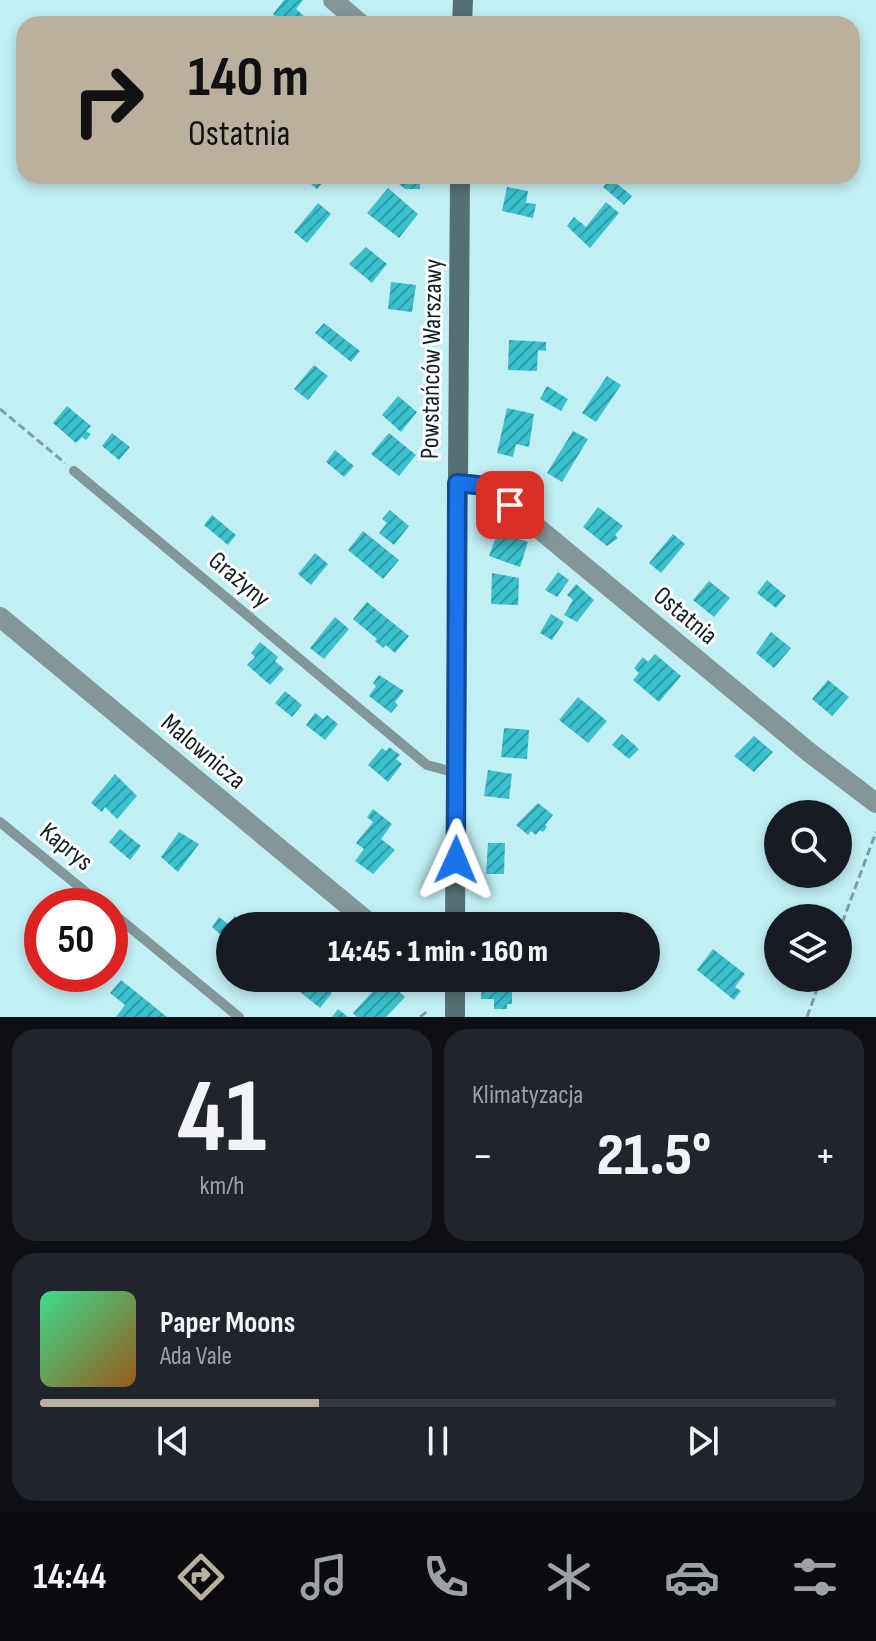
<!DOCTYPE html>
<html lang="pl">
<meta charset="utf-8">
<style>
:root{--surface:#171b24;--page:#20242c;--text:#f1f3f6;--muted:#9ea1a6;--line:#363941;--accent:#bbb09d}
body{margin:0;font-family:"Sofia Sans Condensed",sans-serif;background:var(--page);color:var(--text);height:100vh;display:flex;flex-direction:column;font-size:30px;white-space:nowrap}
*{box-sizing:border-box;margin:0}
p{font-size:26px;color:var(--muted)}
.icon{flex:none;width:44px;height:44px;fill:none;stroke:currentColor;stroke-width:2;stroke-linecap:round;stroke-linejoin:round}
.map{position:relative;height:1017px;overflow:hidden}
.drawer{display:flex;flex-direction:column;gap:12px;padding:12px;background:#0d0f14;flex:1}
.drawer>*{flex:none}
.banner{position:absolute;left:16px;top:16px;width:844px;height:168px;border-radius:24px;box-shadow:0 4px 12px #0003;background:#bbb09d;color:#111;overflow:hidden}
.fabs{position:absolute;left:764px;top:800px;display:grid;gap:16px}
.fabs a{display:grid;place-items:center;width:88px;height:88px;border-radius:50%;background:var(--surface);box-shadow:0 4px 12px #0003;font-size:40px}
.speed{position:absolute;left:24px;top:888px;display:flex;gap:16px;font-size:40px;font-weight:700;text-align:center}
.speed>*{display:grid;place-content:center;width:104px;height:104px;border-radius:50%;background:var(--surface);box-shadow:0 4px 12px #0003;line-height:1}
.speed .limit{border:12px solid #d22;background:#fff;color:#111}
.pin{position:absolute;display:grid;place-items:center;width:68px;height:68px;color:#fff;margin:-34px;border-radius:16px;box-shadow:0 4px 12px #0006}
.me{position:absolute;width:88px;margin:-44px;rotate:1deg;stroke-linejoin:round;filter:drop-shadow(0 0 6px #0008)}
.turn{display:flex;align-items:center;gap:28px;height:168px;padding:0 40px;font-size:36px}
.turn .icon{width:104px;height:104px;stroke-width:2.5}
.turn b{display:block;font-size:56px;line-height:68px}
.big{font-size:60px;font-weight:800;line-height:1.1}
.drawer .card{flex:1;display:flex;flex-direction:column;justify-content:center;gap:12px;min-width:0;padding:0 28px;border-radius:24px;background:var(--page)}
.drawer .dial{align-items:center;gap:0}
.dial b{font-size:104px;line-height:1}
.song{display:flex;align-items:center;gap:24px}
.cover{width:96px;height:96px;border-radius:12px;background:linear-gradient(135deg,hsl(150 70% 55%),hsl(30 70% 35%))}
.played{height:8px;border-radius:4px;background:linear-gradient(90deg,var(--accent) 35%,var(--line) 35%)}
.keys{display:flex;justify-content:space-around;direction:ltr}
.heat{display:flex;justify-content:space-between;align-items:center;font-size:44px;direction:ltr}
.drawer .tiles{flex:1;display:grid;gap:12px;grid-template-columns:1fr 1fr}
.card:last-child{grid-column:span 2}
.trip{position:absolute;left:216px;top:912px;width:444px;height:80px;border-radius:40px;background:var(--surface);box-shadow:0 4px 12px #0003;font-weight:800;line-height:80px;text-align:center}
.tab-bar{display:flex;height:128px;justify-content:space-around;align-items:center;background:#090b0e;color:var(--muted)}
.tab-bar .icon{width:56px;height:56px}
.tab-bar .on{color:var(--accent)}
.tab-bar b{font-size:36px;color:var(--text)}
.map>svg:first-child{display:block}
.building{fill:url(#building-hatch)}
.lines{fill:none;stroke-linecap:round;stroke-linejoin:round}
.path{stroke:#7da0a4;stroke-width:3;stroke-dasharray:8 4;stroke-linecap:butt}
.service{stroke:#839698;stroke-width:10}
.minor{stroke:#839698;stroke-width:20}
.tertiary{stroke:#839698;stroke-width:20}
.secondary{stroke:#547073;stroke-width:20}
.route-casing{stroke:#114b97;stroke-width:20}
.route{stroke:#1a73e8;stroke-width:14}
.labels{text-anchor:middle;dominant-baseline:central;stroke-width:6;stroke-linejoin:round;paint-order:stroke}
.street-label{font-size:26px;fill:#0f2123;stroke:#fff}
</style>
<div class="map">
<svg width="876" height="1017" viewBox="0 0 876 1017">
<defs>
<pattern id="building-hatch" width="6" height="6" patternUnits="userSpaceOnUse" patternTransform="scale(2)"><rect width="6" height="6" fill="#3bc0cd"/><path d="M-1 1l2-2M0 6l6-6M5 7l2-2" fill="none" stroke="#309ca6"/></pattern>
</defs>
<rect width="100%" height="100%" fill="#c1eff4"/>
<path class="building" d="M284 0H303L296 9 304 16 297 24H285L273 14Z
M301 176H322L326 179 317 189Z
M393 176H420V189H405L393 179Z
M610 178 632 196 624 205 603 187Z
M507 187 528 191 526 203 536 204 533 218 502 211Z
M388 188 418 214 399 238 367 213Z
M606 202 619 213 590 248 567 226 574 217 586 227Z
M318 203 331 214 307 243 294 232Z
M366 247 387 264 372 283 349 264Z
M391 282 416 285 412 312 388 309Z
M324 323 360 351 351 362 315 333Z
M509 340 546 342V351L538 350 537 371 508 370Z
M314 365 328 376 308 400 294 389Z
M607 376 621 385 596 422 582 413Z
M547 386 568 399 561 411 540 399Z
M398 396 417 412 401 432 382 415Z
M67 406 91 426 86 431 91 434 86 440 82 437 76 443 53 423Z
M507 408 534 414 529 447 516 444 513 457 497 453Z
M573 431 588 439 562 482 547 473Z
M112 433 130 447 119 460 102 446Z
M389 433 416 455 399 476 371 454Z
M335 450 354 466 344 477 326 462Z
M598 507 623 526 615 535 618 538 607 546 583 527Z
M390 510 409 526 394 545 379 533 387 523 382 519Z
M212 515 236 535 228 545 204 525Z
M500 526 516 532 514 537 528 542 520 567 489 556Z
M363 531 399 560 383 579 348 550Z
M673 534 685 544 661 573 649 563Z
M315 553 328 564 311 585 298 574Z
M558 572 569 580 557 597 545 590Z
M492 573 519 578 518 605 491 604Z
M767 580 786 596 776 608 757 593Z
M709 581 730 598 714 617 693 600Z
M576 584 594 600 577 622 564 615 573 600 567 595Z
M367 602 409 636 395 653 386 645 383 648 375 641 377 639 353 619Z
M551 614 564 622 552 640 540 633Z
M335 617 349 629 324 659 310 648Z
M771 632 791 648 774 668 756 653Z
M260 642 278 657 275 661 284 669 270 685 247 665 255 657 251 653Z
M655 654 681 676 659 702 633 680 639 673 634 668 643 657 648 662Z
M379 675 404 691 395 702 398 705 391 713 369 696 376 686 373 683Z
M828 680 849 697 832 716 812 699Z
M285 691 302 705 292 717 275 703Z
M578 697 607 721 588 743 559 720Z
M315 713 323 719 327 715 338 724 325 740 306 725Z
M504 728 529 730 527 759 501 757Z
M622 734 639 749 629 759 612 745Z
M754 736 773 752 754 772 734 756Z
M389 747 400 755 396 759 402 764 388 782 368 765 382 748 386 751Z
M488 770 512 774 509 799 484 796Z
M115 774 137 796 117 819 105 807 102 812 91 803Z
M538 803 553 815 545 825 547 827 543 832 540 830 536 835 531 831 528 835 516 825Z
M373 809 392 824 381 839 395 850 373 874 355 861 364 849 356 843 373 822 367 817Z
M120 829 141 846 130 860 109 842Z
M179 832 199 844 178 872 161 857Z
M488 843H505L504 874H486Z
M499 914 520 916 524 926H497Z
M235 916 244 924 242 926H230V943L212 927 219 917 228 924Z
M713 949 745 974 735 987 741 991 734 1000 697 970Z
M304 978H312L332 993 320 1008 295 988Z
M385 978 405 997 386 1017H357L353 1013Z
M482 978H517L516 987 512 986V1004H507V1009H494V999H481Z
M121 980 131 988 167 1017H116L125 1005 110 993Z
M338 1009 348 1017H332Z"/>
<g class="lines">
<path class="path" d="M0 409 65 463
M838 934 876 832
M420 1017 429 1010
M807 1017 821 978"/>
<path class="service" d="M74 471 427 765 457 773
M0 822 103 906
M110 911 239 1017"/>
<path class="minor" d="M333 0 361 24
M457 483 487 486 810 753 876 803"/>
<path class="tertiary" d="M0 617 373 926"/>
<path class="secondary" d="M462 24 463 0
M455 926 460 176
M455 1017V978"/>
</g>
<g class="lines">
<g class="route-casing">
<path id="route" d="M456 860 457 483 487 486 510 505"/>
</g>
<use href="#route" class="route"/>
</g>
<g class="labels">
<g class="street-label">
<text transform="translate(432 359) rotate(-89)">Powstańców Warszawy</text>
<text transform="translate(239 580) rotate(40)">Grażyny</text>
<text transform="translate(685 616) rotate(40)">Ostatnia</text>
<text transform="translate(203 752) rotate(40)">Malownicza</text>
<text transform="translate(66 847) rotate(39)">Kaprys</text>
</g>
</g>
</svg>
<div class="fabs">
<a><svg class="icon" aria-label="search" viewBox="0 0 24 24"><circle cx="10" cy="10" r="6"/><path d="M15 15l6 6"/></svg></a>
<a><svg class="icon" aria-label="layers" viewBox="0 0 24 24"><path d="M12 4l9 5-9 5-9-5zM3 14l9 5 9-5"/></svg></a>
</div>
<div class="speed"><div class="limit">50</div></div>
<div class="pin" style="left:510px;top:505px;background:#d93025"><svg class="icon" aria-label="arrive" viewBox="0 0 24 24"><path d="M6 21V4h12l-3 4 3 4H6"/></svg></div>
<svg class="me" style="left:456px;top:860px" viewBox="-20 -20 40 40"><path d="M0-17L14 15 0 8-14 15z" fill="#1a73e8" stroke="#fff" stroke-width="4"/></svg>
<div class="trip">14:45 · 1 min · 160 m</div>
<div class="banner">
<div class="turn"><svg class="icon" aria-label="right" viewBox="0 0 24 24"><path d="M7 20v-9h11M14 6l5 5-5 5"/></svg><div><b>140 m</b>Ostatnia</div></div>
</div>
</div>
<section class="drawer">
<div class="tiles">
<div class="card dial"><b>41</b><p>km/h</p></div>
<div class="card"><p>Klimatyzacja</p>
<div class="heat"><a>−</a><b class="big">21.5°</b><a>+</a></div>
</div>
<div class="card">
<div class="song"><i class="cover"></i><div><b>Paper Moons</b><p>Ada Vale</p></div></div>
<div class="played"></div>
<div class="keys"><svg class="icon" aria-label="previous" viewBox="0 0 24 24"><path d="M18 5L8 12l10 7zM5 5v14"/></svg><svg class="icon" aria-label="pause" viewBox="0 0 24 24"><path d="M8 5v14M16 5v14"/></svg><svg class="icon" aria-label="next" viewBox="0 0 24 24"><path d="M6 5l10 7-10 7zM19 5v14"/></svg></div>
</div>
</div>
</section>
<nav class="tab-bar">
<b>14:44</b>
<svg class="icon on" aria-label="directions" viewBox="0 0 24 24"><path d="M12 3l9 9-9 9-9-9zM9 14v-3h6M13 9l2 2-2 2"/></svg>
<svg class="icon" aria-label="music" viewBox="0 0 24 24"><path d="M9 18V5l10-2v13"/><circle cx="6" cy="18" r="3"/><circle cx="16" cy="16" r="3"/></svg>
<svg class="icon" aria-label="phone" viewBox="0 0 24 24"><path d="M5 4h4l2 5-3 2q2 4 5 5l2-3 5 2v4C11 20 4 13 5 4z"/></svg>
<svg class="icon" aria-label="climate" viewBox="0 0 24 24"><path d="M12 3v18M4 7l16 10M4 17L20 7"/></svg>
<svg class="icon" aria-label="car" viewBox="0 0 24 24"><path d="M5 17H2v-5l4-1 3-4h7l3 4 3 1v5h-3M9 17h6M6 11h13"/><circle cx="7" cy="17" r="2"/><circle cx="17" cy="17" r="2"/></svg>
<svg class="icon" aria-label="filters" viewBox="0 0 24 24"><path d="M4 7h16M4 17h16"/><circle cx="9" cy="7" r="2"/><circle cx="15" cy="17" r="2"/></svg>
</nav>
